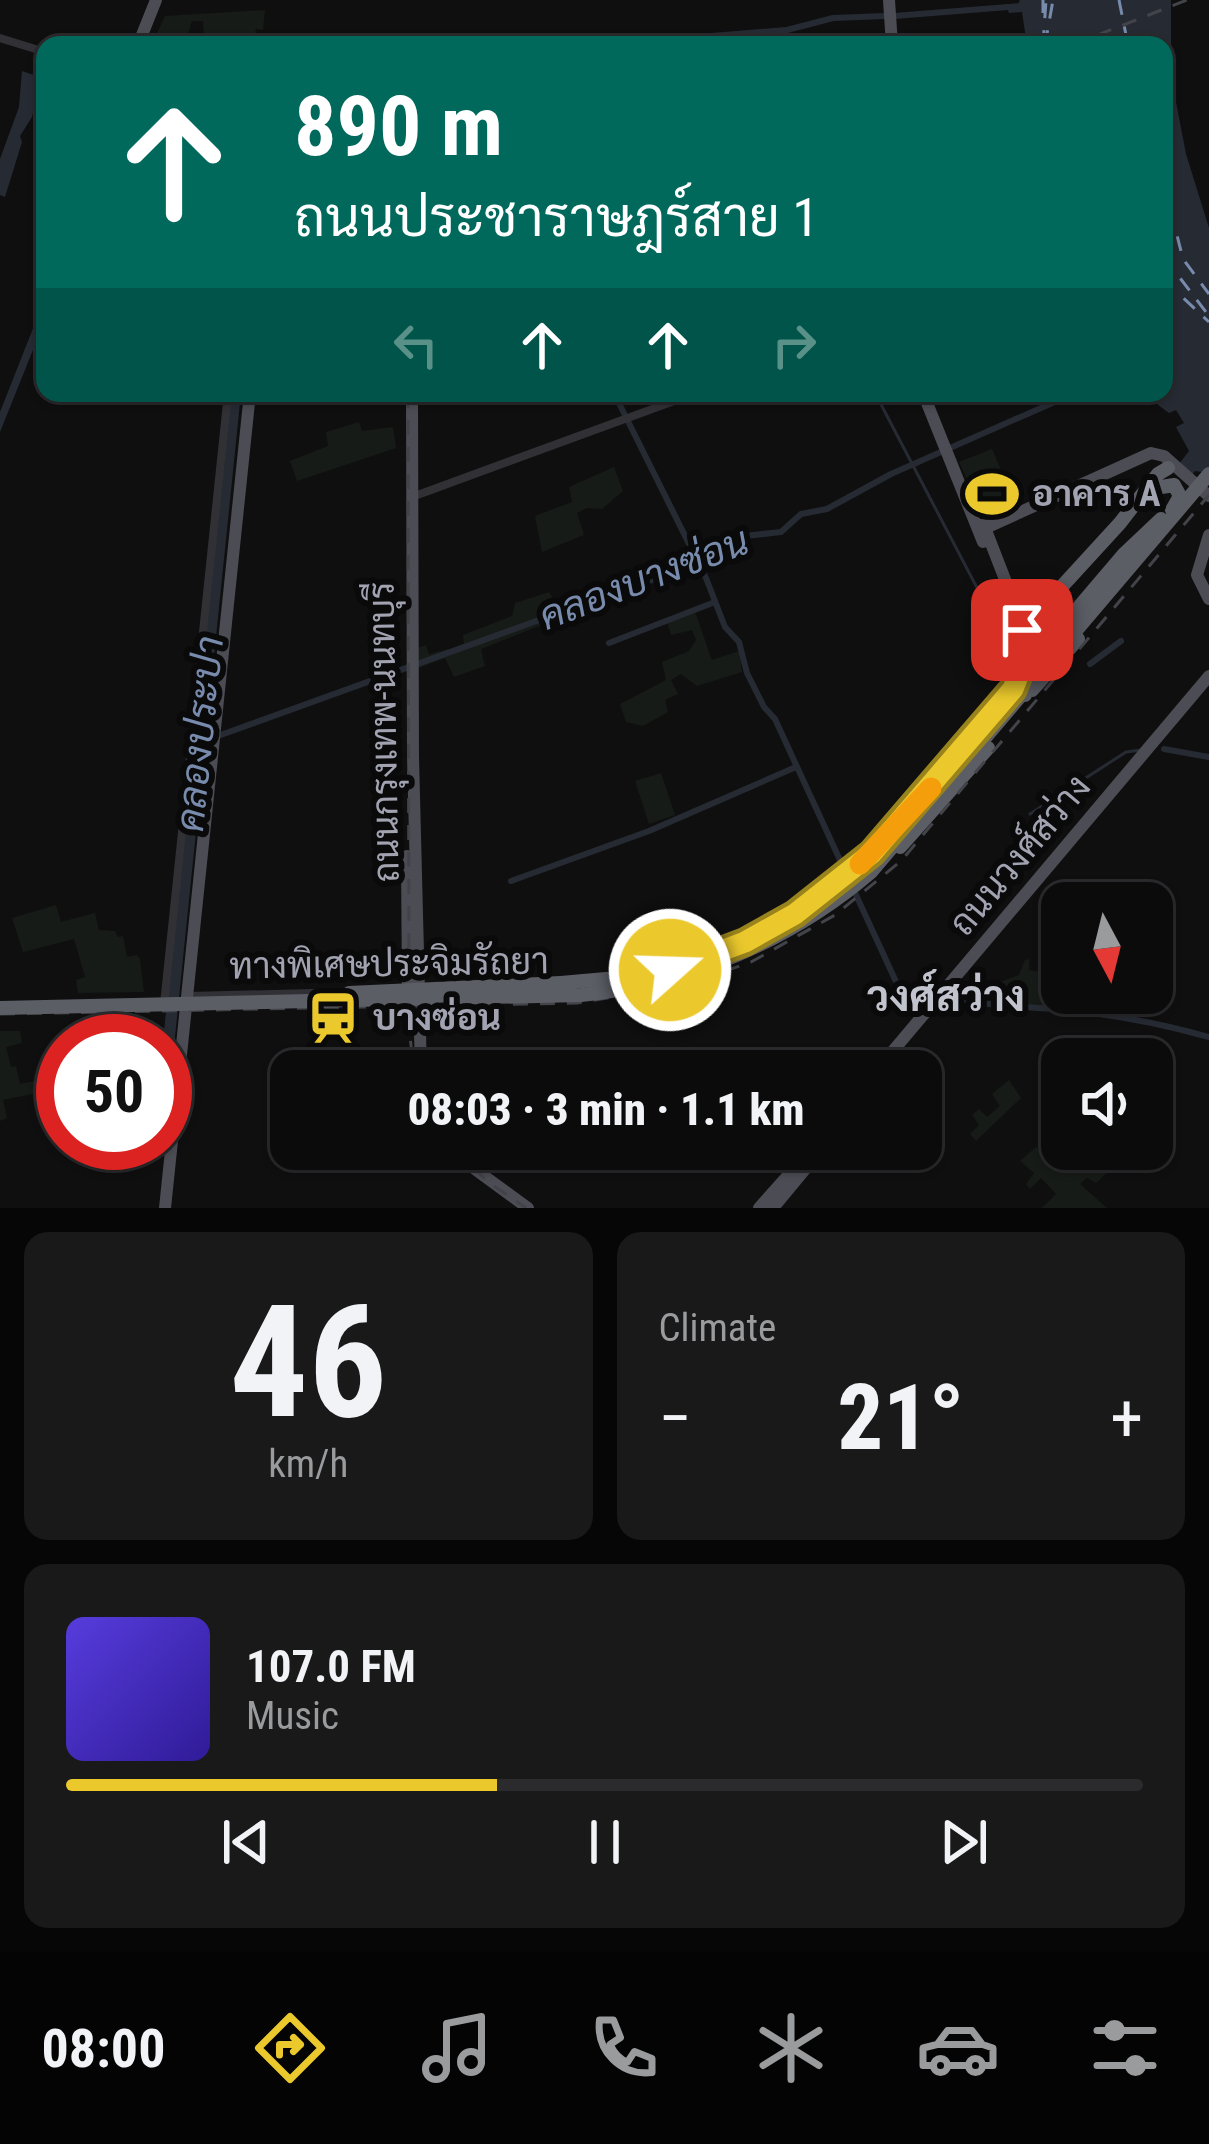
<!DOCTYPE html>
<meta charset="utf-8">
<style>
:root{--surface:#0b0b0c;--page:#19191a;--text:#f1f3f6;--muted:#9a9b9d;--line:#2b2b2d;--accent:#ebc92d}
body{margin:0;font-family:"Roboto Condensed",Sarabun,sans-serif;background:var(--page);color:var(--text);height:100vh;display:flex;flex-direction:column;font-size:45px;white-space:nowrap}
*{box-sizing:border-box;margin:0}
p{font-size:39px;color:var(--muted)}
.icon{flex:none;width:66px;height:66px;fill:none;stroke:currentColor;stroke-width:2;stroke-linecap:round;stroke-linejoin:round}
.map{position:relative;height:1208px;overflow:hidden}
.panel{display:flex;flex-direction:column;gap:24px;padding:24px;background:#060607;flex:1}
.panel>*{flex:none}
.guide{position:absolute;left:36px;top:36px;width:1137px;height:366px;border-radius:24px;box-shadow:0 3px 9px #0004,0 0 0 3px var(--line);background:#00695c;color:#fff;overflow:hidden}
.needle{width:78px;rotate:173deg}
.controls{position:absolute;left:1041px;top:882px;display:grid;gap:24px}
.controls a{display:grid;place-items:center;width:132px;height:132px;border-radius:24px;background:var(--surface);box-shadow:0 3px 9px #0004,0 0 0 3px var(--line);font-size:60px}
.speed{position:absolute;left:36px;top:1014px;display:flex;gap:24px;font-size:60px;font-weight:700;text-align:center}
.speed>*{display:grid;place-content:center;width:156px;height:156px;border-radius:50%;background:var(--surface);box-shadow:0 3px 9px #0004,0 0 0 3px var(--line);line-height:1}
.speed .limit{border:18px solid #d22;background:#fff;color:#111}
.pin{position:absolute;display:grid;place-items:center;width:102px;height:102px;color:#fff;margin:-51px;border-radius:24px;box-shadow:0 6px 18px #0006}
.me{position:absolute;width:132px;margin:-66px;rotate:70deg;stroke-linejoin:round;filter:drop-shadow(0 0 9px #0008)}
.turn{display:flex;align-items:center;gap:42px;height:252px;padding:0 60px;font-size:54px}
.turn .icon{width:156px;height:156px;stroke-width:2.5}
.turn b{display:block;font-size:84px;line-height:102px}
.lanes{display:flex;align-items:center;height:114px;padding:0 60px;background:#0003;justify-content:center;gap:60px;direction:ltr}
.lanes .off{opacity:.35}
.big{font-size:90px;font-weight:800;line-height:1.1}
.panel .widget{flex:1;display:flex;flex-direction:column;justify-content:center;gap:18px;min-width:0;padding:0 42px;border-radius:24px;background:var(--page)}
.panel .dial{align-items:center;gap:0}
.dial b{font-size:156px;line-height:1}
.song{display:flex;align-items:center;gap:36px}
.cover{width:144px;height:144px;border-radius:18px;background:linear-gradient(135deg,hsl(250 70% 55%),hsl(250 70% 35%))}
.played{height:12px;border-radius:6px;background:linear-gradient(90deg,var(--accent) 40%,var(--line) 40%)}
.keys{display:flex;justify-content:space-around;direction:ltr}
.heat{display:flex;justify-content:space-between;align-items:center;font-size:66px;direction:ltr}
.panel .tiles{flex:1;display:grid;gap:24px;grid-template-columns:1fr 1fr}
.widget:last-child{grid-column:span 2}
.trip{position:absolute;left:270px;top:1050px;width:672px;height:120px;border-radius:24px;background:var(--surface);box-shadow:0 3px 9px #0004,0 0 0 3px var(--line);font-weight:800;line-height:120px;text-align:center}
.tabs{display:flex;height:192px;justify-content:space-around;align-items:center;background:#040405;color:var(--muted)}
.tabs .icon{width:84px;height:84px}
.tabs .on{color:var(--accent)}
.tabs b{font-size:54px;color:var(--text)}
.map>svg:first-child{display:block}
.green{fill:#161b17}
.water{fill:#262b33}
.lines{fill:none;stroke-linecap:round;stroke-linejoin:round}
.stream{stroke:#262b33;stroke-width:3}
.canal{stroke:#262b33;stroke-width:6}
.ferry{stroke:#788bac;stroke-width:3;stroke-dasharray:15 12;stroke-linecap:butt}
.minor{stroke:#303035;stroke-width:8}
.major{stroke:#4c4d54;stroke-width:12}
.highway{stroke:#5c5e66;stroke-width:14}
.rail{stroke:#43444a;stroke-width:3;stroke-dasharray:15 12;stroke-linecap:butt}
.highway-bridge{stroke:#5c5e66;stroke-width:14}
.route-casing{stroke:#99831d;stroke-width:30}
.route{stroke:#ebc92d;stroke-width:21}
.slow{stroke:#f59e0b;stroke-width:21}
.labels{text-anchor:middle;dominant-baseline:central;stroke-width:12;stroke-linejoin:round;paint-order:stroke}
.poi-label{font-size:36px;font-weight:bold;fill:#a1a3b1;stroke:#0a0a0b;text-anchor:start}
.street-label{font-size:36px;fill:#a1a3b1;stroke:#0a0a0b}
.water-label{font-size:39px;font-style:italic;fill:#788bac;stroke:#0a0a0b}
.quarter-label{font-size:42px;font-weight:bold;fill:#c1c3cd;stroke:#0a0a0b}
</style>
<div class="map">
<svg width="1209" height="1208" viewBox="0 0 1209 1208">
<rect width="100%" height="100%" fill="#0f0f10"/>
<path class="green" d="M265 10 263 30 256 29 255 35H204L203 21H192L188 34 157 33 165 16Z
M359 422 362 431 393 427 396 448 297 481 290 461 328 446 326 432Z
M992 449 1017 507 986 521 959 462Z
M614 467 623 491 602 509 587 508 577 513 584 535 542 552 535 516 572 502 569 487Z
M549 592 564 616 481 649 485 666 454 677 445 658 414 670 415 649 426 645 429 654 464 645 463 635 512 616 515 603Z
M695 612 712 660 739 651 742 672 697 686 681 674 671 680 678 694 665 700 668 712 643 726 626 722 620 704 666 680 662 662 689 651 696 640 692 630 671 635 667 622Z
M661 773 675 815 649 824 635 781Z
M56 905 61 922 95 913 99 930 115 931 118 937 123 936 127 957 137 955 140 959 144 992 78 993 76 980 85 977 74 939 23 952 12 918Z
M1029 959V970L1052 973 1062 964C1062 982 1058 993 1048 1008L998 1005 1000 982 1019 975 1025 960Z
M0 1031H20L22 1043 6 1047 11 1067 16 1066 20 1084 40 1080 52 1113 42 1116 33 1094 3 1100 7 1118 0 1121Z
M1009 1080 1021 1098 976 1141 970 1134 979 1125 972 1115 979 1109 987 1117 1000 1106 992 1094Z
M1036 1147 1052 1161 1068 1149H1104L1099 1155 1112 1168 1096 1183 1087 1178 1080 1184 1107 1208H1042L1056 1194 1041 1178 1030 1189 1026 1184 1034 1173 1020 1161Z"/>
<path class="water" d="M1020 0H1171V76L1186 154 1209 228V473L1195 471 1192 475 1179 464 1189 451 1176 427 1184 423 1176 410 1169 413 1157 404 1152 393H1164V45H1027L1022 12 1009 13 1007 8H1016Z
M22 71 45 79 40 81 32 117 20 136 22 142 5 197 0 195V159L19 107Z
M45 298V320L0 432V412Z
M230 393H241L165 1134 163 1041Z"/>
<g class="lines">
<path class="stream" d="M875 393 1008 647
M1030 814 1126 752 1141 750"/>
<path class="canal" d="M894 16 1022 6
M601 45 787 30 833 18 885 16
M614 393 706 578 725 627 739 642 747 673 764 707 775 719 898 986 900 1001 907 1008
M609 643 715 602
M1090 664 1121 641
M218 736 600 598C644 587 685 562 728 554L745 536 781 532 801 514 827 509 891 474 1075 393
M1164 749 1209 757
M511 881 649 831 796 767
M953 997C984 1005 1007 1006 1038 1008 1094 1011 1155 1022 1209 1037"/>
<path class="ferry" d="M1119 0 1128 45
M1043 13V0
M1043 45 1046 0
M1045 45 1053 0
M1164 184 1183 259 1209 294
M1164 257 1209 316
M1164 280 1209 322"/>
<path class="minor" d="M0 38 45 52
M412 497 696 393
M188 996 353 992
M164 1004 228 393"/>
<path class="major" d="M889 0 892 45
M138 45 156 0
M412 393 413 757 421 1071
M923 393 983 542
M980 525 990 526 1151 453 1164 456 1209 496
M987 533 1020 618 1047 654 1046 663
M1209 535 1197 575 1209 599
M407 856 408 998
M647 976C832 925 883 836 1004 702L1016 682
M876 1071 1209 676
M458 1149 476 1170 528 1208
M165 1208 250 393
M759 1208 808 1153
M773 1208 822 1149"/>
<path class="highway" d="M1149 489 1174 485 1180 496 1172 510
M1161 519 1124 554 1055 635 1047 637 1036 631 1033 618 1120 523 1158 474 1168 468
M1013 689 1061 642
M1032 690 1078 639
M900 847 988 748
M561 983 651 975"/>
<path class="rail" d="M1072 45 1187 0
M408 393 409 1028 414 1071
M0 1014 577 1003 686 985 751 962 835 915 901 861 1209 495
M455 1149 487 1181 526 1208"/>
<path class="highway-bridge" d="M1025 695 1026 635 1033 618
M349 993 561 983
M0 1008 581 995C686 985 791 941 871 872L1209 474"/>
</g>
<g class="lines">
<g class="route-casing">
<path id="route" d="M670 970 745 942 795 914 872 853 1013 689 1028 651 1022 630"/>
</g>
<use href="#route" class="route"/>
<path class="slow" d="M860 864 931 788"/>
</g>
<defs>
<g id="stadium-bare" transform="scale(4.14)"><path d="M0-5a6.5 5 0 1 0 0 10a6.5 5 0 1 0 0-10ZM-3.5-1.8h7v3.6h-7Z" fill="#ebc92d" stroke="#0a0a0b" stroke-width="2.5" paint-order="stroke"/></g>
<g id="station-bare" transform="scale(4.14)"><path d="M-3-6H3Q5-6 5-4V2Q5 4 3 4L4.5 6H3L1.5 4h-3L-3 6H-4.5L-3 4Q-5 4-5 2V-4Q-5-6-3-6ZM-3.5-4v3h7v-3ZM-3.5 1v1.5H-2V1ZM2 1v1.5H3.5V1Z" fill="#ebc92d" stroke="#0a0a0b" stroke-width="2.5" paint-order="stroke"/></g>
</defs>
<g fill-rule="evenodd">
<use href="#stadium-bare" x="992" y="494"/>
<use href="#station-bare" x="333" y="1018"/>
</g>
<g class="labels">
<g class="poi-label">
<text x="1032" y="494">อาคาร A</text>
<text x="373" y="1018">บางซ่อน</text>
</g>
<g class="street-label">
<text transform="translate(384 732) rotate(-91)">ถนนกรุงเทพ-นนทบุรี</text>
<text transform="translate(1020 855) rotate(-50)">ถนนวงศ์สว่าง</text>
<text transform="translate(389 964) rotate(-1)">ทางพิเศษประจิมรัถยา</text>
</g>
<g class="water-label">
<text transform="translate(644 579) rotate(-21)">คลองบางซ่อน</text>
<text transform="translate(200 734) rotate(-84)">คลองประปา</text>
</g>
<g class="quarter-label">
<text x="946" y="996">วงศ์สว่าง</text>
</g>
</g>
</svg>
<div class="controls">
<a><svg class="needle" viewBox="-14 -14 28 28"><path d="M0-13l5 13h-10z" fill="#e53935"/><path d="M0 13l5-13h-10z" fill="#9a9b9d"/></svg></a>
<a><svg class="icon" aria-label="sound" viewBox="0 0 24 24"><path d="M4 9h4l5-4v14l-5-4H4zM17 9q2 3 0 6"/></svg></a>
</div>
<div class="speed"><div class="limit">50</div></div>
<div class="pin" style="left:1022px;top:630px;background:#d93025"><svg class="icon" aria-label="arrive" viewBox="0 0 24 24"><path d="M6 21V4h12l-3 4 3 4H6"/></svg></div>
<svg class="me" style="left:670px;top:970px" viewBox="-20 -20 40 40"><circle r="17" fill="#ebc92d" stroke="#fff" stroke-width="3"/><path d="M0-11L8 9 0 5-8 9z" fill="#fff"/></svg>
<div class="trip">08:03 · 3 min · 1.1 km</div>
<div class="guide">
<div class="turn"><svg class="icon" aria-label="ahead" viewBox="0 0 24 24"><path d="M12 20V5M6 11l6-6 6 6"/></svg><div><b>890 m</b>ถนนประชาราษฎร์สาย 1</div></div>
<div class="lanes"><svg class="icon off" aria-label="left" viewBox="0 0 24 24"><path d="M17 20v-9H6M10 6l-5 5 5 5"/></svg><svg class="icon" aria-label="ahead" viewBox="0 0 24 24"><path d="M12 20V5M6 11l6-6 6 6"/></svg><svg class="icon" aria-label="ahead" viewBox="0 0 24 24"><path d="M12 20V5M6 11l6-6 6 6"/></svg><svg class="icon off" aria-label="right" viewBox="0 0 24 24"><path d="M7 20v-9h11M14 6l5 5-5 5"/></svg></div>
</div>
</div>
<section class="panel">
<div class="tiles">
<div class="widget dial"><b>46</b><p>km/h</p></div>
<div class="widget"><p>Climate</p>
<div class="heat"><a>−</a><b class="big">21°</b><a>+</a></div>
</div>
<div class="widget">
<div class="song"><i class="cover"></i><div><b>107.0 FM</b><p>Music</p></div></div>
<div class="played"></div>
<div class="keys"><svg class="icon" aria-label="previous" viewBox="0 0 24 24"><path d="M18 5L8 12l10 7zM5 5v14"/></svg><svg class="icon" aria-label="pause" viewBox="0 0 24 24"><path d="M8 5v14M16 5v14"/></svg><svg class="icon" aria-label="next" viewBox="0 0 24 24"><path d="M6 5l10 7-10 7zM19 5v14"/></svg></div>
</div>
</div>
</section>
<nav class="tabs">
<b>08:00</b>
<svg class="icon on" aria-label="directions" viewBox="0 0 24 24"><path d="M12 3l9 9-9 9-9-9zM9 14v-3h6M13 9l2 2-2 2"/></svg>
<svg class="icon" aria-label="music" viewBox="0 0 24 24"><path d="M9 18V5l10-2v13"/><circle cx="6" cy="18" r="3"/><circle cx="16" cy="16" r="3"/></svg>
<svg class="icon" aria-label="phone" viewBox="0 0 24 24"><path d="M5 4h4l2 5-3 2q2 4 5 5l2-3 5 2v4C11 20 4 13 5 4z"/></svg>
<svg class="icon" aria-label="climate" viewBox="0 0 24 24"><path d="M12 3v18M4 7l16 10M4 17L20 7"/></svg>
<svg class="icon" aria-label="car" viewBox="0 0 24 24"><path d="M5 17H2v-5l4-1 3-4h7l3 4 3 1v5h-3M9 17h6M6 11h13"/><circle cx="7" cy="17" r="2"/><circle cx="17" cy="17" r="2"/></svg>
<svg class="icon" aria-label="filters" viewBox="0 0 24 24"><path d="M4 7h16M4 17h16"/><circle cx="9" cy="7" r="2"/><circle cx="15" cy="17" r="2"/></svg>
</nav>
